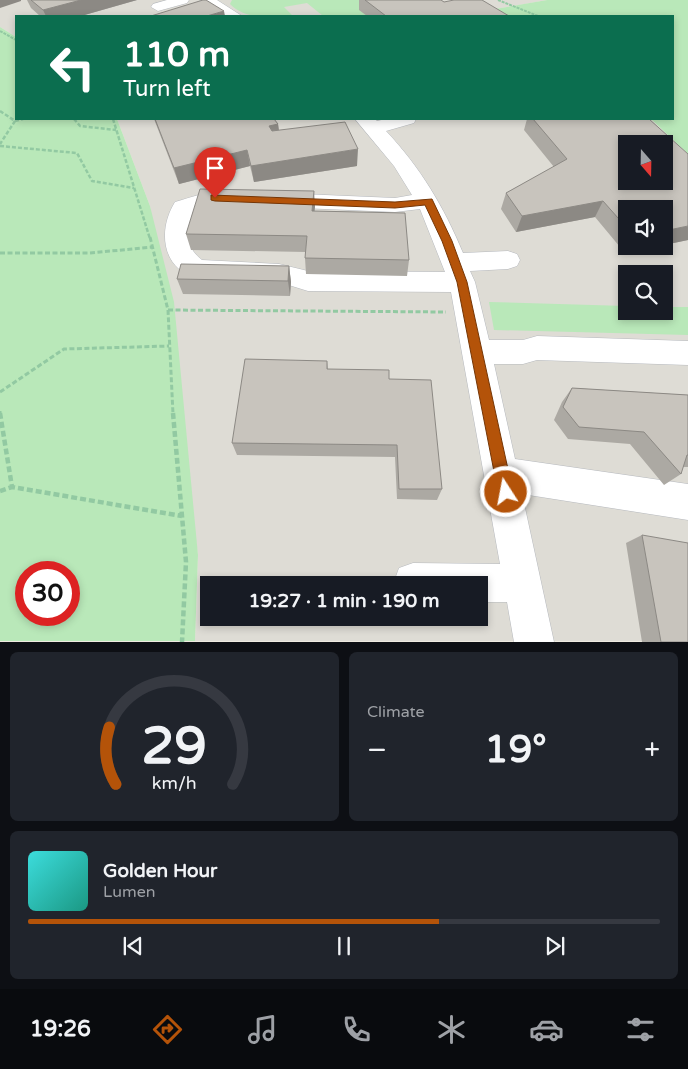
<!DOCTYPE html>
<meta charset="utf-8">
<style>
:root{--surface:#171b24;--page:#20242c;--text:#f1f3f6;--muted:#9ea1a6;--line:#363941;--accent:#b45309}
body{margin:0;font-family:"Varela Round",sans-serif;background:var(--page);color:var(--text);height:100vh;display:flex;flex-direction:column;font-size:19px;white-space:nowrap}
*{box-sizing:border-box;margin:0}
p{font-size:16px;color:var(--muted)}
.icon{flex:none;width:28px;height:28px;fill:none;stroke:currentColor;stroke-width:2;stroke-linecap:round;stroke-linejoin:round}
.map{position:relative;height:642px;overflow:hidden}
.side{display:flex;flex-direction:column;gap:10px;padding:10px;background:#0d0f14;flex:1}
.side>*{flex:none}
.guide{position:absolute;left:15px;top:15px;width:659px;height:105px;border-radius:0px;box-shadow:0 2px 8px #0003;background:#0b6e4f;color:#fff;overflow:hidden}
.needle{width:32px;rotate:160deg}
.tools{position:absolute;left:618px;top:135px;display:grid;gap:10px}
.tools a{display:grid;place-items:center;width:55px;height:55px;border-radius:0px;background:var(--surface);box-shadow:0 2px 8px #0003;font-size:25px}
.speed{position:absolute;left:15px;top:561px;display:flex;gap:10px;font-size:25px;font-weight:700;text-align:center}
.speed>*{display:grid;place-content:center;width:65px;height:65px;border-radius:50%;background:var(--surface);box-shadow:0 2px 8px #0003;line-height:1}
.speed .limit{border:8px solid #d22;background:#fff;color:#111}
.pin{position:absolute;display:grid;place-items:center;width:42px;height:42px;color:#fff;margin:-51px -21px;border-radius:50% 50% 50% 0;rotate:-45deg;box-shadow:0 0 5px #0007}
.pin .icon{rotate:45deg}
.me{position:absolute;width:55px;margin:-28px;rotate:349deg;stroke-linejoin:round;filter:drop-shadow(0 0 4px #0008)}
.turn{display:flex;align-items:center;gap:18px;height:105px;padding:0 25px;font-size:22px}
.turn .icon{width:65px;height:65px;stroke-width:2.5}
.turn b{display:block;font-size:35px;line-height:42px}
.big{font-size:38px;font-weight:800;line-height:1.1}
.side .widget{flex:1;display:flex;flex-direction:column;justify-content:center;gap:8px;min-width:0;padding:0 18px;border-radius:8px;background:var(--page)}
.side .dial{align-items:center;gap:0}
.dial svg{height:130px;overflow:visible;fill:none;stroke:var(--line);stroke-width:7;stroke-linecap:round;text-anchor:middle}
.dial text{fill:var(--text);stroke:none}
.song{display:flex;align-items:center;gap:15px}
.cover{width:60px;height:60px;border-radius:8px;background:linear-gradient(135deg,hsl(180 70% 55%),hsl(170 70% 35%))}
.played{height:5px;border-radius:2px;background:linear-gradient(90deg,var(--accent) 65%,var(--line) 65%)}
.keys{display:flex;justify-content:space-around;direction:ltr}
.heat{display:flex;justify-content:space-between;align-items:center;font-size:28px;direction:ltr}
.side .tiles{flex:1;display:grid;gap:10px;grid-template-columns:1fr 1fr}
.widget:last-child{grid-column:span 2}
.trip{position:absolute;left:200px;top:576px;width:288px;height:50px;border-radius:0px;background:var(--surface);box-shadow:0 2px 8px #0003;font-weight:800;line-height:50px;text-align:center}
.tab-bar{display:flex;height:80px;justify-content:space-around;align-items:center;background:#090b0e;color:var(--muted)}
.tab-bar .icon{width:35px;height:35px}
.tab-bar .selected{color:var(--accent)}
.tab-bar b{font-size:22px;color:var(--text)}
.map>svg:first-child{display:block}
.industrial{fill:#dedcd5;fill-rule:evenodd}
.green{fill:#b9e8b9;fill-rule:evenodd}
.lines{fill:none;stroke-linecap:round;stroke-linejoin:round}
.minor-casing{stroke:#b6b9be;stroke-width:1}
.path-far3{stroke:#92c9a2;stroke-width:2;stroke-dasharray:3 1;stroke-linecap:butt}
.path-far2{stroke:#92c9a2;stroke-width:2.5;stroke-dasharray:4 2;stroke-linecap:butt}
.path-far1{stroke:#92c9a2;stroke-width:3;stroke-dasharray:5 2.5;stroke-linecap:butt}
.path{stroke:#92c9a2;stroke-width:4.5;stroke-dasharray:6 3;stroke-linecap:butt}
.minor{fill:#fff;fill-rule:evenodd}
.wall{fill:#aca9a3}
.shaded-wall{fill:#8c8984}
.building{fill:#c8c4bd;stroke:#8c8984;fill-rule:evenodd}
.route{fill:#b45309;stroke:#753606}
</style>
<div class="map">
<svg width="688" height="642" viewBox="0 0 688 642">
<rect width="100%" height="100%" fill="#eeeae0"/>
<path class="industrial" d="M0 0H547L496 9 507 16H16V37L0 27Z
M117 119H651L688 154V641H195L198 555 150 206ZM626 144H664V181H626ZM626 209H664V246H626ZM626 274H664V311H626ZM209 585H479V618H209Z"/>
<path class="green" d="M232 0H406L360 10 367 16H323L307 3 284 7 293 16C270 16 247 21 230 4Z
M547 0H688V154L651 119H672V16H507L495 9Z
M0 27 16 37V119H117L150 206 174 302 198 555 195 641H0ZM69 572V615H26V572Z
M489 302 626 306V311H664V307H688V335L494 330Z"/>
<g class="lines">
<g class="minor-casing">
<path id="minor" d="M167 0H189L187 3 158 11 151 7 153 4Z
M200 0H217L242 16H225Z
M355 119H375L377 121 386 119H416L414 123 386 131C420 167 444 207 463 253L508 251 517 254 520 260 517 266 508 269 470 271 475 282 489 340H523L537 336 688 341V365L537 360 523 364H494L515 459 688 484V520L522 494 554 642H514L507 602H479V585H395L394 582 399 568 413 563 500 564 451 292 308 291 279 282 196 278C161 268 158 229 175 202 196 196 218 187 240 193L243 198 240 203 216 205 193 212C187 232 184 246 202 260L279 264 308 271 445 272 420 209 395 212 278 207 270 205 267 200 270 195 278 193 395 198 412 195 394 166Z"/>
</g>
<path class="path-far3" d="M498 0 538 16
M0 31 16 40"/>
<path class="path-far2" d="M0 111 15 121 0 144
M74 119 80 126 116 130
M113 119 150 239
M15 121 23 119
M0 146 77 153 92 181 134 188"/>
<path class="path-far1" d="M150 237 168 310 173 414
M0 253H90L153 247
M168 310 446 312
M0 392 64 349 169 346
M0 411V414"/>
<path class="path" d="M0 413 12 487 182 516
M173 413 186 562 182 642
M0 491 12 487"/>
<use href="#minor" class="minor"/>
</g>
<path class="wall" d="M27 0H137L81 16H40L31 8Z
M359 0H441L444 2 509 16H367L359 10Z
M154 119H274L278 124 279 130 357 166 254 182 250 166 179 184Z
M527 119H649L688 240 664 245V209H626V246H656L625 253 595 217 516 232 501 209 506 193 554 167 524 130Z
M314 191V211L409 260 407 276 306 274 305 258 306 252 191 250 186 234Z
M289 266 291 282 290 296 183 294 177 279Z
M327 361 328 369 389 379 442 489 437 500 397 499 395 457 237 455 232 443Z
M572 388 688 395V467H683L681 474 664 485 630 444 568 439 554 420 562 402Z
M642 535 688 642H642L626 543Z"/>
<path class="shaded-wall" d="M0 0H21V1L0 8Z
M81 0H137L81 16H46L43 10Z
M224 11 225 16H207Z
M278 124 280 140 271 143 269 126Z
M358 149 357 166 254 182 251 166Z
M247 150 250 166 179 184 174 168Z
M314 191 315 207 313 227 312 211Z
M603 201 595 217 516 232 522 216Z
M688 226V240L664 245V231Z
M629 246H656L625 253Z
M289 266 291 282 290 296 288 281Z"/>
<path class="building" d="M31 0H81L43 10Z
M203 0H206L224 11 207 16H151Z
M365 0H441L444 2 454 0H482L509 16H385H386Z
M155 119H274L278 124 269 126 272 131 345 122 358 149 251 166 247 150 174 168Z
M533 119H649L688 154V226L664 231V209H626V227L603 201 522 216 506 193 567 159ZM626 144H664V181H626Z
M200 189 314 191 312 211 405 213 409 260 305 258 307 236 186 234Z
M181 264 289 266 288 281 177 279Z
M245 359 327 361V369L389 370V379L431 380 442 489H399L397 445 232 443Z
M572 388 688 395V455H687L681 474 644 432 579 427 563 407Z
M642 535 688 543V642H661Z"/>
<path class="route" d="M211 195 395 202 432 199 452 241 467 282 513 492 511 497 506 499 501 497 498 492 457 282 442 241 425 205 395 208 215 201 211 200Z"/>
</svg>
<div class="tools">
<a><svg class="needle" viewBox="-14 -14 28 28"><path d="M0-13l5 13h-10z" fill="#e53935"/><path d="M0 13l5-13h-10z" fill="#9ea1a6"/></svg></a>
<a><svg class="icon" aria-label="sound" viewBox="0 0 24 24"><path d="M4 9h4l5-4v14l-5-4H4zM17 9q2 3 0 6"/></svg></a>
<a><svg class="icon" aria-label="search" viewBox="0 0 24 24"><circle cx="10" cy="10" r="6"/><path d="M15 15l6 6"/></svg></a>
</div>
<div class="speed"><div class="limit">30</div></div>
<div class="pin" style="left:215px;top:198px;background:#d93025"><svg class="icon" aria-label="arrive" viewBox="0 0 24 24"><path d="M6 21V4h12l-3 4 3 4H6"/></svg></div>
<svg class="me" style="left:506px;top:492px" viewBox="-20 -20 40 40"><circle r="17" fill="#b45309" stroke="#fff" stroke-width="3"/><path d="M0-11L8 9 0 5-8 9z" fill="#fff"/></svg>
<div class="trip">19:27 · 1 min · 190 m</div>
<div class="guide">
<div class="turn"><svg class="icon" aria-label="left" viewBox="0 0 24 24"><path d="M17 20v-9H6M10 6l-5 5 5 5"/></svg><div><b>110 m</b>Turn left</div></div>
</div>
</div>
<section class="side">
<div class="tiles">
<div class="widget dial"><svg viewBox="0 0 100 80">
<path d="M14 69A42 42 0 1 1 86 69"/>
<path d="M14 69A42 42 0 0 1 10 34" stroke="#b45309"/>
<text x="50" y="56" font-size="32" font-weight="700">29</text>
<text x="50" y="72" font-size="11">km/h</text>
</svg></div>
<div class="widget"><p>Climate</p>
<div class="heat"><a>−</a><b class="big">19°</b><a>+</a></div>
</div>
<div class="widget">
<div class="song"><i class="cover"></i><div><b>Golden Hour</b><p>Lumen</p></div></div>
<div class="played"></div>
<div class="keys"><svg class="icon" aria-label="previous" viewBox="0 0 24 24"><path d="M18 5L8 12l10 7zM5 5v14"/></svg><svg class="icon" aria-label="pause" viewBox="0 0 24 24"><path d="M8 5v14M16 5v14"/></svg><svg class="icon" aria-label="next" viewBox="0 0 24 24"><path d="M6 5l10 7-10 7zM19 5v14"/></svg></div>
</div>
</div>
</section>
<nav class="tab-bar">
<b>19:26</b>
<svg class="icon selected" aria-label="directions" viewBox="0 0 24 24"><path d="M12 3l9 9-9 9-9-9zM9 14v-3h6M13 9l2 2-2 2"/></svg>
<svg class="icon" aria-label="music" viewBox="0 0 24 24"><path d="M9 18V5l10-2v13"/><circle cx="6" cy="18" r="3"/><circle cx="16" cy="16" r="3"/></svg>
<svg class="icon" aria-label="phone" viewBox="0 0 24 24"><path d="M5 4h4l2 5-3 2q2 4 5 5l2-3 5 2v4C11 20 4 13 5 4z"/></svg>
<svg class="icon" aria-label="climate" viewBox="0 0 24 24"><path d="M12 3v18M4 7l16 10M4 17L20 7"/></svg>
<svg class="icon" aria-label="car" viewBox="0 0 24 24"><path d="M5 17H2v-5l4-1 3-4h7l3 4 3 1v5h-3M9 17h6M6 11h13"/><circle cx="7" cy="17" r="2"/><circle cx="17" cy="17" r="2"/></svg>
<svg class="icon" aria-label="filters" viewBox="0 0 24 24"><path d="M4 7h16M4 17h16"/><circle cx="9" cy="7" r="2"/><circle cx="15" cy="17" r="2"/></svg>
</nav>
